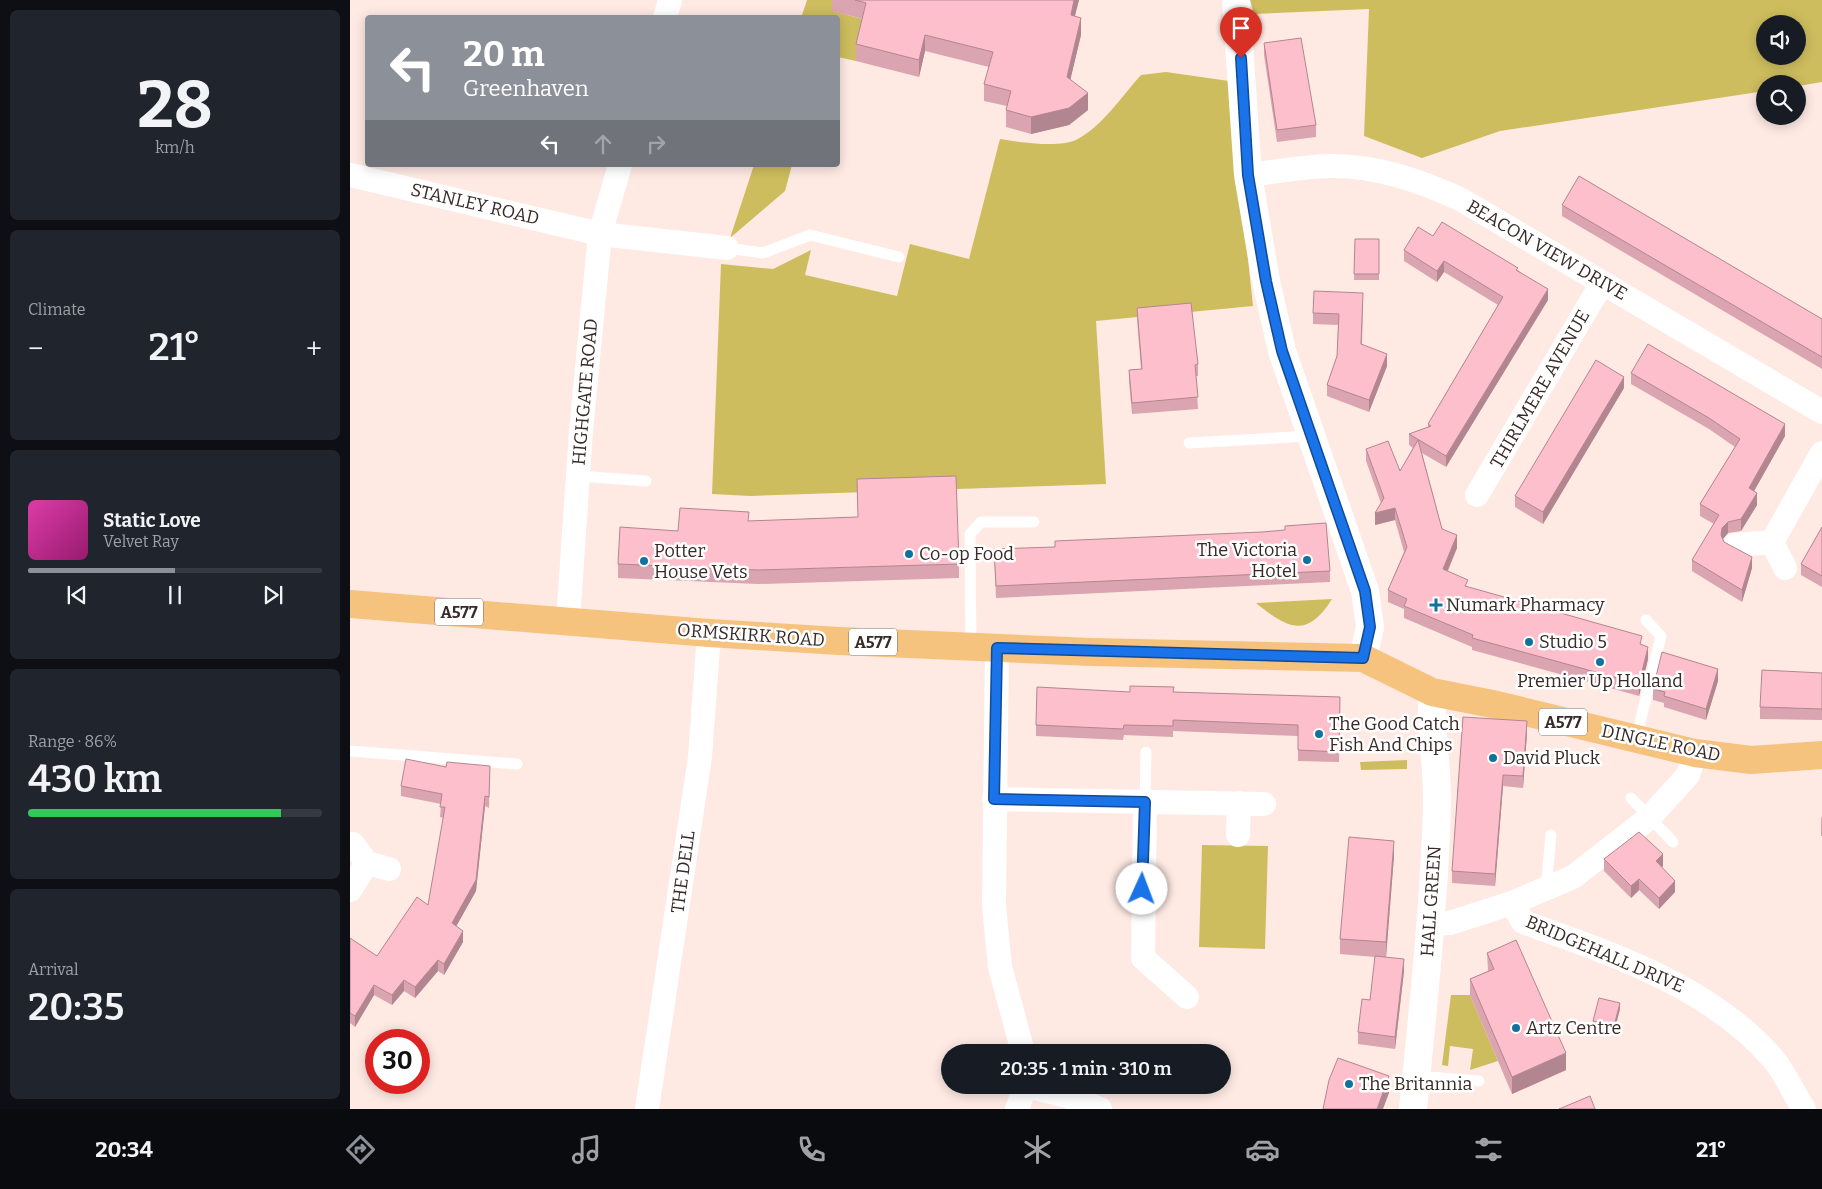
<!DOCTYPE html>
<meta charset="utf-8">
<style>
:root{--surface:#171b24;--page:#20242c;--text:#f1f3f6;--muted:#9ea1a6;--line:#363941;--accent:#8c9099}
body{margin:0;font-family:Bitter,serif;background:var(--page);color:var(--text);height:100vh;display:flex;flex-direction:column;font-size:19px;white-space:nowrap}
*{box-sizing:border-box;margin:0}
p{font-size:16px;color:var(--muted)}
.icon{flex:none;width:28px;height:28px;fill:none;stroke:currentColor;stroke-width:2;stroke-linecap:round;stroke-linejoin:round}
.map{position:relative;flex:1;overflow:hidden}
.side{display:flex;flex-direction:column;gap:10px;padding:10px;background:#0d0f14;width:350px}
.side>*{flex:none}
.banner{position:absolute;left:15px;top:15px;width:475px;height:152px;border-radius:5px;box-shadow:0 2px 12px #0003;background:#8c9099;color:#fff;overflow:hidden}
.controls{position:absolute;left:1406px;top:15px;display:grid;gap:10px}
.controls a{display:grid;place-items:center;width:50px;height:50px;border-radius:50%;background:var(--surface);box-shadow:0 2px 12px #0003;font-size:25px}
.speed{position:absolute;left:15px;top:1029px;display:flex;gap:10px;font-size:25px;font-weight:700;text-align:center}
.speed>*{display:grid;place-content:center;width:65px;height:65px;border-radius:50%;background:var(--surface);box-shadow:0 2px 12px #0003;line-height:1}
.speed .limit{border:8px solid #d22;background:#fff;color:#111}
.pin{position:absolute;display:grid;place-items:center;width:42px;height:42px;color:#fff;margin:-51px -21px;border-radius:50% 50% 50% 0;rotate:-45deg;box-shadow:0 0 5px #0007}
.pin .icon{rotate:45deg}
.me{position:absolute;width:55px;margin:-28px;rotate:2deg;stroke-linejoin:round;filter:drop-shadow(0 0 4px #0008)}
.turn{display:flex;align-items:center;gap:18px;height:105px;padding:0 15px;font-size:22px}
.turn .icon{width:65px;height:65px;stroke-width:2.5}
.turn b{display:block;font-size:35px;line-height:42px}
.lanes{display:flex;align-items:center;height:48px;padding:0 15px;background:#0003;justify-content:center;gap:25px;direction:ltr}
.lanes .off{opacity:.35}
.big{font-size:38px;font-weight:600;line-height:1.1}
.side .tile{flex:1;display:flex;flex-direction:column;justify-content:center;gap:8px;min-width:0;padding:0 18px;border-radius:8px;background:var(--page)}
.side .dial{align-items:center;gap:0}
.dial b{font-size:65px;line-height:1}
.song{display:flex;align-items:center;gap:15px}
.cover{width:60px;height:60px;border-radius:8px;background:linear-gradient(135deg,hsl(320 70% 55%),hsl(320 70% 35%))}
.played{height:5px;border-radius:2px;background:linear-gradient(90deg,var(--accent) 50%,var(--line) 50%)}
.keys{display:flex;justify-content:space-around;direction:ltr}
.heat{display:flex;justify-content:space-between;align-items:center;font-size:28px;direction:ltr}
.charge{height:8px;border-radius:4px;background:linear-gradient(90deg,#34c759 86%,var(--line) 0)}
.trip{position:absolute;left:591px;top:1044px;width:290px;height:50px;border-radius:25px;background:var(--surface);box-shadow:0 2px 12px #0003;font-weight:600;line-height:50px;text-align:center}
.tabs{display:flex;height:80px;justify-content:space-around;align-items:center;background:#090b0e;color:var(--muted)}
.tabs .icon{width:35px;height:35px}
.tabs .active{color:var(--accent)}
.tabs b{font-size:22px;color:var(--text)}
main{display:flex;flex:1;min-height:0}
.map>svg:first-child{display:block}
.green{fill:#cebd5e;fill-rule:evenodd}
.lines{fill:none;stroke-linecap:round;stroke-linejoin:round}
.service{stroke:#fff;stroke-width:11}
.minor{stroke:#fff;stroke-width:24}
.tertiary{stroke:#fff;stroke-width:28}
.primary{stroke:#f6c37f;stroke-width:28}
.wall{fill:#daa4b0}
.shaded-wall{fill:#b28690}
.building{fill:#febfcd;stroke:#b28690}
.route-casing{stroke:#114b97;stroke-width:12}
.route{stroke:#1a73e8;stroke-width:9}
.poi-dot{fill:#10729f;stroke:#fff;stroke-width:2}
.labels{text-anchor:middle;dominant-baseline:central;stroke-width:5;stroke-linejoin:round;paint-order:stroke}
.shield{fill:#fff;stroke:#736a68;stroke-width:1}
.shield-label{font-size:16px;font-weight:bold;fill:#372a27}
.street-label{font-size:18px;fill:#372a27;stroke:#fff}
.poi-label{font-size:18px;fill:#372a27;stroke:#fff;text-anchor:start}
</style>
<main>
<section class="side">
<div class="tile dial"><b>28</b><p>km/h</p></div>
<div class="tile"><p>Climate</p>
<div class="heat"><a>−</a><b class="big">21°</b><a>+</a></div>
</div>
<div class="tile">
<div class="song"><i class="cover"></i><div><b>Static Love</b><p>Velvet Ray</p></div></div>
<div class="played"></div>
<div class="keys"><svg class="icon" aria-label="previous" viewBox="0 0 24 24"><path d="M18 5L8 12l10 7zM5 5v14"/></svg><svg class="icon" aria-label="pause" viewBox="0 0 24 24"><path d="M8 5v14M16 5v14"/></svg><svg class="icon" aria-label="next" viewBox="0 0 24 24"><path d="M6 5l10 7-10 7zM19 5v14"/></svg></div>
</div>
<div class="tile"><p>Range · 86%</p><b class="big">430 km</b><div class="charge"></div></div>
<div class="tile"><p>Arrival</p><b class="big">20:35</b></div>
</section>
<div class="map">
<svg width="1472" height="1109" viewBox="0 0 1472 1109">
<rect width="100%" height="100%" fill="#fee9e3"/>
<path class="green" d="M457 0H485L483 11 516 20 506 61 488 57V18H451Z
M900 0H1472V82L1448 86V84H1415V91L1150 131 1072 158 1014 136 1019 9 904 14ZM1415 24H1448V56H1415Z
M816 72 879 81 903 306 746 321 756 484 400 496 362 494 371 264 423 269 461 250 455 275 547 296 560 244 619 259 650 139C668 142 709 148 726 140 753 126 771 97 791 75Z
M404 165H442L435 191 380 238Z
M982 599C957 639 938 629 906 603Z
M1057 760V769L1011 770 1010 762Z
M852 845 918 846 915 949 849 947Z
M1101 995H1120L1148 1061 1120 1070 1123 1049 1100 1046 1098 1066 1092 1065Z"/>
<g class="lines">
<path class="service" d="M377 248 413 253 460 235 549 257
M839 443 960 436
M228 476 296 481
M621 648 620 534 631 522H684
M1286 739 1311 636 1296 620
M0 751 167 764
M1281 798 1323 842
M795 802 796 752
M1196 888 1201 835
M1066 1076 1129 1081"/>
<path class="minor" d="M315 18 320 0
M0 175 250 234 377 248
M898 175C926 172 955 166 983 166 1028 166 1070 181 1110 199L1472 412
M1127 495 1252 283
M1422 542 1472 453
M1385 545 1422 542 1435 568
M218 621 231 431 250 234 270 165
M647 648 644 906 650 967 673 1052
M644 799 914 804
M795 802 793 958 837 997
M888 835 889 803
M3 844 17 863 39 869
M0 890 17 863
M1162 903 1173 922C1262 954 1361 986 1424 1060 1436 1074 1443 1093 1454 1109
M1080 924 1100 923 1162 903 1223 877 1299 818 1338 775 1345 753
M676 1086 717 1096 750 1109
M297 1109 350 757 359 633
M667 1109 676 1085"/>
<path class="tertiary" d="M886 0 898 175 916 281 932 351 1015 591 1020 627 1013 658
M1063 1109C1073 1008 1084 907 1087 806 1088 768 1080 730 1082 692"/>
<path class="primary" d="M0 604 359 633 489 641 741 652 1013 658 1082 692 1147 705 1345 753 1401 760 1472 755"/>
</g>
<path class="wall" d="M482 0H729L724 16 731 35 720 80 738 110 719 125 681 134 656 127V110L657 106 634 101V84L639 67 575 51 569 77 506 61V44L513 19 482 11Z
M914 43 966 125V137L927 142 914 55Z
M1212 205 1472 319V369L1212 216Z
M1083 236 1168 270 1198 300 1096 467 1072 453 1092 529 1107 548 1098 571 1118 587 1292 645 1298 659 1289 696 1122 650V647L1054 618V609L1038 602V590L1054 552 1045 520 1025 525 1031 503 1016 461V449L1050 471 1063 448 1059 445V434L1078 427V424L1148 305 1094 272 1087 282 1054 261V250Z
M1005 239H1029V280H1004Z
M1013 304 1012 344 1037 366 1019 412 977 396V385L987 356 988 325 963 324V313Z
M787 308 848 364V376H846L848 409 782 414 779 381V370L791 369 787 319Z
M1281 373 1435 436 1404 491 1407 505 1391 531 1378 533 1373 539 1374 542 1402 568 1392 602 1342 571V560L1364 524 1350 516V504L1385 447 1359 429 1281 384Z
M1274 388 1193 524 1165 507V496Z
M507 479 609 564V578L408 584 268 578V564L328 531 399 521 508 517Z
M1472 527V587L1451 575V564Z
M644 549 980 571V582L646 598Z
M1472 673V720L1410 719V707Z
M1368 681 1356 720 1314 707V703L1303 700V689Z
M780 692H824L990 697 989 762 948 761V736L823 731V737L774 735 773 740 686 736V725Z
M1113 717 1177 733 1173 788 1153 786 1145 886 1102 883V871Z
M140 766 139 808 135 806 126 891 106 926 113 942 94 975 88 971 65 998 54 991 42 1005 24 995 5 1027 0 1023V938L27 956 78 905 94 818 90 817 91 804 51 796V786L96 767Z
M1472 816V836H1471V819Z
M1044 856 1036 957 1054 971 1045 1049 1008 1044V1032L1020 1000 1025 957 990 954V939Z
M1254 859 1313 866 1311 867 1325 892 1309 909 1289 890 1281 898 1254 871Z
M1137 953 1216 1070 1162 1094 1120 995V979L1138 971Z
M1270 1009 1264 1032 1243 1026V1021Z"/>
<path class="shaded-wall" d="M724 0H729L721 32V15Z
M731 18V35L717 94V77Z
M575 35V51L569 77V60Z
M738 93V110L719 125 681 134V117Z
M1094 261V272L1087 282V271Z
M1198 289V300L1096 467V456Z
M1037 354V366L1019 412V400Z
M1274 377V388L1193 524V512Z
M1435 424V436L1399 500V488Z
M1407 493V505L1391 531V519Z
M1045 508V520L1025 525V513Z
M1378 522V533L1372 540 1371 535 1372 528Z
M1107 535V548L1093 581V569Z
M1402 557V568L1392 602V590Z
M1298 647V659L1289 696V684Z
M1368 669V681L1356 720V709Z
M1177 721V733L1173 788V776Z
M1153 775V786L1145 886V874Z
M135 796V806L126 891 102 934V923Z
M1044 841V856L1036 957V942Z
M1313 854V866L1306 873V861Z
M1289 879V890L1281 898V886Z
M1325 881V892L1309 909V898Z
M113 931V942L94 975V964Z
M1054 959V971L1045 1049V1037Z
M88 960V971L65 998V987Z
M54 980V991L42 1005V995Z
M24 985V995L5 1027V1016Z
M1270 1003V1009L1264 1032V1026Z
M1216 1053V1070L1162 1094V1077Z
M1039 1076V1093L1033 1109H1027Z"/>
<path class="building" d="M505 0H724L721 15 731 18 717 77 738 93 719 108 681 117 656 110 661 91 634 84 643 52 575 35 569 60 506 44 516 3Z
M951 38 966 125 927 130 914 43Z
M1229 176 1472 319V357L1212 205Z
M1092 222 1168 268 1166 270 1198 289 1096 456 1059 434 1081 426 1078 424 1153 297 1094 261 1087 271 1054 250 1068 227 1083 236Z
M1005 239H1029V274H1004Z
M964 291 1013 293 1011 344 1037 354 1019 400 977 385 987 356 989 314 963 313Z
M841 303 848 364 845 365 848 397 782 403 779 370 792 369 787 308Z
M1298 344 1435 424 1399 488 1407 493 1391 519 1378 522 1372 528 1371 535 1374 542 1402 557 1392 590 1342 560 1369 515 1350 504 1390 439 1359 418 1281 373Z
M1246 360 1274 377 1193 512 1165 496Z
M1068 440 1092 529 1107 535 1093 569 1118 580 1115 586 1292 636 1290 644 1298 647 1289 684 1122 638 1123 635 1054 606 1057 599 1038 590 1057 547 1045 508 1025 513 1034 498 1016 449 1038 441 1050 471Z
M606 476 609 564 408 570 268 564 270 527 328 531 330 508 399 512 398 521 508 517 507 479Z
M976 523 980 571 646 586 644 549 705 547V541L912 532 935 530V526Z
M1472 527V576L1451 564Z
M1312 652 1368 669 1356 709 1314 696 1315 692 1303 689Z
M1412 670 1472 673V709L1410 707Z
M780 686 824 687 823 692 990 697 989 752 948 750V725L823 720V726L774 725 773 729 686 725 687 687 780 692Z
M1113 717 1177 721 1173 776 1153 775 1145 874 1102 871Z
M56 759 96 767 97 762 140 766 139 797 135 796 126 880 102 923 113 931 94 964 88 960 65 987 54 980 42 995 24 985 5 1016 0 1013V938L27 956 67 897 78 905 95 807H90L92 794 51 786Z
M1289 832 1313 854 1306 861 1325 881 1309 898 1289 879 1281 886 1254 859Z
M999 837 1044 841 1036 942 990 939Z
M1166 940 1216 1053 1162 1077 1120 979 1144 969 1137 953Z
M1025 956 1054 959 1045 1037 1008 1032 1012 999 1020 1000Z
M1249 998 1270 1003 1264 1026 1243 1021Z
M988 1058 1039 1076 1027 1109H973L979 1080Z
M1240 1096 1245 1109H1209Z"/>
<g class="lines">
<g class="route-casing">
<path id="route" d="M792 889 795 802 644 799 647 648 1013 658 1020 627 1015 591 932 351 916 281 898 175 891 58"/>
</g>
<use href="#route" class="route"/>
</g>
<g class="poi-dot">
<circle cx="559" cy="554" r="5"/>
<circle cx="957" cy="560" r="5"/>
<circle cx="294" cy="561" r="5"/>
<path d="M1083.5 597.5h5v5h5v5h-5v5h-5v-5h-5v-5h5z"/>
<circle cx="1179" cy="642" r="5"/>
<circle cx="1250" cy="662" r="5"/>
<circle cx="969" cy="734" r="5"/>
<circle cx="1143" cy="758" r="5"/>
<circle cx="1166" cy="1028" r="5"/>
<circle cx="999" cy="1084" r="5"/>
</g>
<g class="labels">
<g class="shield">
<rect x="85" y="598.5" width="48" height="27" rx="4"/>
<rect x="499" y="628.5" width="48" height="27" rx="4"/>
<rect x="1189" y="708.5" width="48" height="27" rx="4"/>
</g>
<g class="shield-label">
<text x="109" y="612">A577</text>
<text x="523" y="642">A577</text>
<text x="1213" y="722">A577</text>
</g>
<g class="street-label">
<text transform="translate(125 204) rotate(13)">STANLEY ROAD</text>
<text transform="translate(1197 250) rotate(30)">BEACON VIEW DRIVE</text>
<text transform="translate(1190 389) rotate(-60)">THIRLMERE AVENUE</text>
<text transform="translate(235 392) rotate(-85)">HIGHGATE ROAD</text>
<text transform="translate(401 635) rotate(4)">ORMSKIRK ROAD</text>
<text transform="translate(1311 743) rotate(12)">DINGLE ROAD</text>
<text transform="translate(333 872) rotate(-82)">THE DELL</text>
<text transform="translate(1081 901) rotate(-86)">HALL GREEN</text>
<text transform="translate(1255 954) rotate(23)">BRIDGEHALL DRIVE</text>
</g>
<g class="poi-label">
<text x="947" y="550" text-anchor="end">The Victoria<tspan x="947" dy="21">Hotel</tspan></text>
<text x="304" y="551">Potter<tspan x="304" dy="21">House Vets</tspan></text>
<text x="569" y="554">Co-op Food</text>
<text x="1096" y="605">Numark Pharmacy</text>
<text x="1189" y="642">Studio 5</text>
<text x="1250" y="681" text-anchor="middle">Premier Up Holland</text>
<text x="979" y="724">The Good Catch<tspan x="979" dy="21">Fish And Chips</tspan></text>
<text x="1153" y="758">David Pluck</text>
<text x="1176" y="1028">Artz Centre</text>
<text x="1009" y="1084">The Britannia</text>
</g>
</g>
</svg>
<div class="controls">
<a><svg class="icon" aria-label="sound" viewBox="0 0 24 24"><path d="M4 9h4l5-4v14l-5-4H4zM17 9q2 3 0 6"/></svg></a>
<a><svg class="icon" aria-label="search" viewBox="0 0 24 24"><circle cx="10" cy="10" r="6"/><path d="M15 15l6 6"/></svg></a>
</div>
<div class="speed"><div class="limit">30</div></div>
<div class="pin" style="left:891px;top:58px;background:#d93025"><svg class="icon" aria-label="arrive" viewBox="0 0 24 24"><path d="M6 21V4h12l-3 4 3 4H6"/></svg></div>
<svg class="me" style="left:792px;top:889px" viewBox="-20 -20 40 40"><circle r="19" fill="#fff"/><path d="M0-13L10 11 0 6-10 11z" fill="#1a73e8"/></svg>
<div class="trip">20:35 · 1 min · 310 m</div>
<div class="banner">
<div class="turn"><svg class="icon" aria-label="left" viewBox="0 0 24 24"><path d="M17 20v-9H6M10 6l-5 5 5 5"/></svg><div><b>20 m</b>Greenhaven</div></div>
<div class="lanes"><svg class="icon" aria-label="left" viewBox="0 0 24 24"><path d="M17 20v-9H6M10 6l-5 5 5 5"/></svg><svg class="icon off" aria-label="ahead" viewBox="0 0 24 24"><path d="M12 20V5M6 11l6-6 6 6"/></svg><svg class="icon off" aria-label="right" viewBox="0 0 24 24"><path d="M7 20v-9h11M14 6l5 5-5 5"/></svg></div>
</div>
</div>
</main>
<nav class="tabs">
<b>20:34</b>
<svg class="icon active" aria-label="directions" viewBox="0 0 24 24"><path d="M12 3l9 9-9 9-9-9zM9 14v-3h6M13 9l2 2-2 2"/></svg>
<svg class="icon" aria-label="music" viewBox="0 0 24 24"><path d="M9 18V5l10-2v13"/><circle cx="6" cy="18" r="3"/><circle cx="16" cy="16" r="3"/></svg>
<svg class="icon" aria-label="phone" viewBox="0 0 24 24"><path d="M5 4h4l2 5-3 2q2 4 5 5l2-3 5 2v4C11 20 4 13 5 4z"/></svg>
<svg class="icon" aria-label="climate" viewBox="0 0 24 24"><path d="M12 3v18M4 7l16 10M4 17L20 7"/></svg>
<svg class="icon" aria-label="car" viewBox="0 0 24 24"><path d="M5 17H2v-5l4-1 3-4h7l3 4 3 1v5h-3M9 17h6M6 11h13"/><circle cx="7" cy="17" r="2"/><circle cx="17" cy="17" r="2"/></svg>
<svg class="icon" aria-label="filters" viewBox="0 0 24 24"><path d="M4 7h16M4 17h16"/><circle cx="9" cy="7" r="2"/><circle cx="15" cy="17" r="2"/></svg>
<b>21°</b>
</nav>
